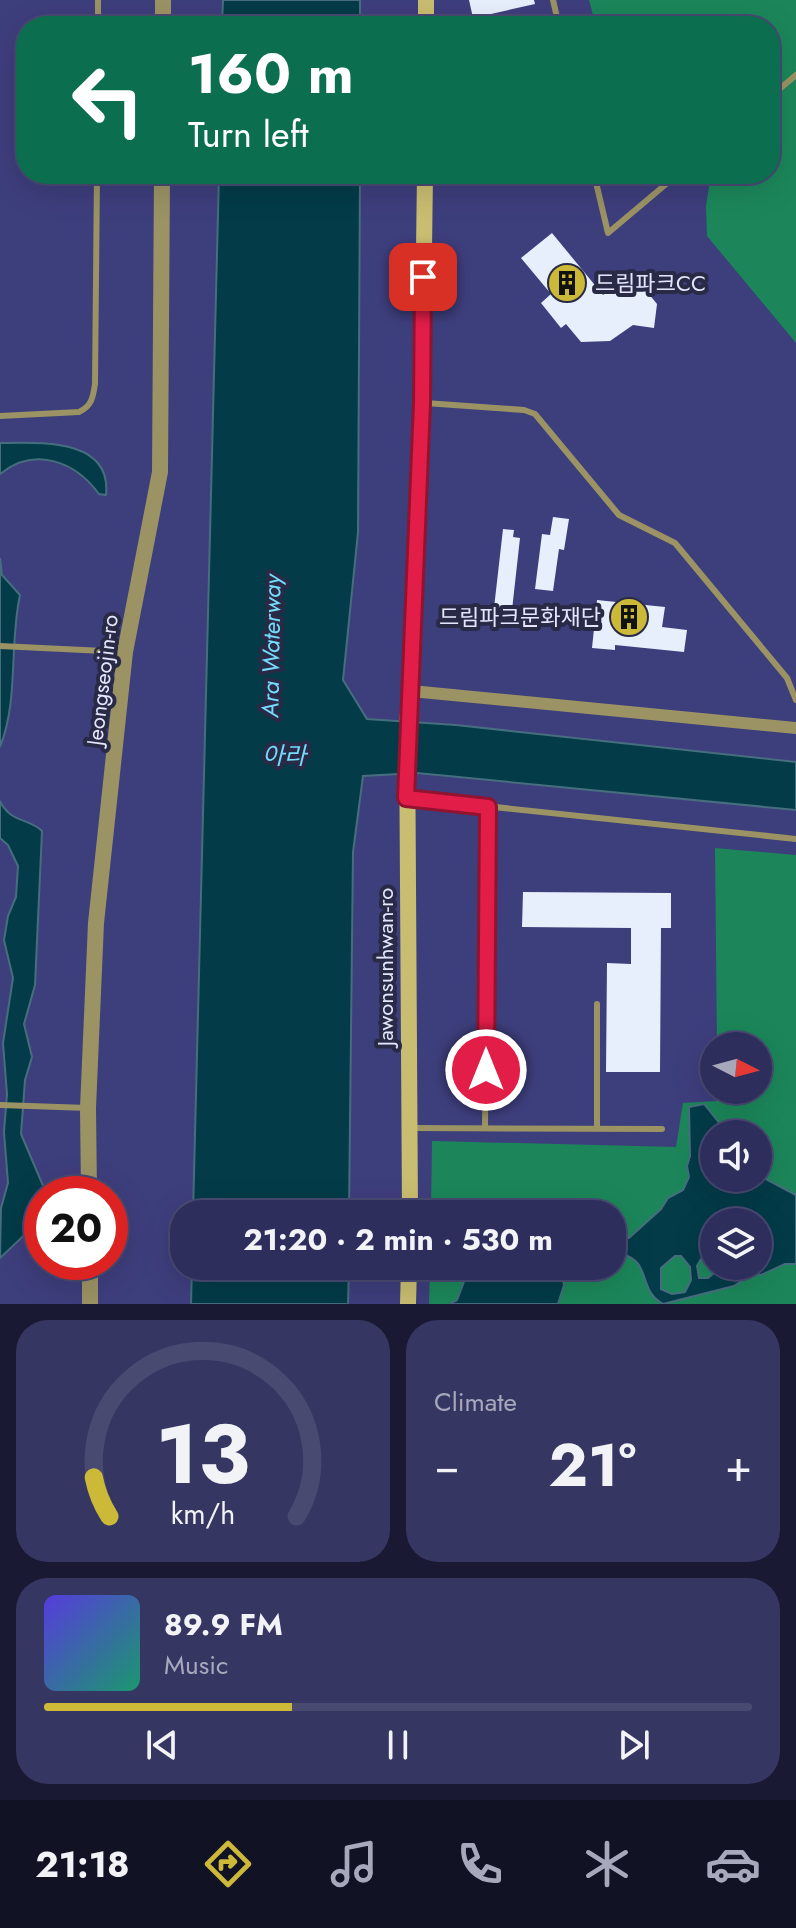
<!DOCTYPE html>
<meta charset="utf-8">
<style>
:root{--surface:#2e2e5d;--page:#363663;--text:#f1f3f6;--muted:#a7a8bc;--line:#494a72;--accent:#cdb938}
body{margin:0;font-family:Jost,"Noto Sans KR",sans-serif;background:var(--page);color:var(--text);height:100vh;display:flex;flex-direction:column;font-size:30px;white-space:nowrap}
*{box-sizing:border-box;margin:0}
p{font-size:26px;color:var(--muted)}
.icon{flex:none;width:44px;height:44px;fill:none;stroke:currentColor;stroke-width:2;stroke-linecap:round;stroke-linejoin:round}
.map{position:relative;height:1304px;overflow:hidden}
.panel{display:flex;flex-direction:column;gap:16px;padding:16px;background:#191933;flex:1}
.panel>*{flex:none}
.top-card{position:absolute;left:16px;top:16px;width:764px;height:168px;border-radius:32px;box-shadow:0 8px 32px #0002,0 0 0 2px var(--line);background:#0b6e4f;color:#fff;overflow:hidden}
.needle{width:52px;rotate:96deg}
.controls{position:absolute;left:700px;top:1032px;display:grid;gap:16px}
.controls a{display:grid;place-items:center;width:72px;height:72px;border-radius:50%;background:var(--surface);box-shadow:0 8px 32px #0002,0 0 0 2px var(--line);font-size:40px}
.speed{position:absolute;left:24px;top:1176px;display:flex;gap:16px;font-size:40px;font-weight:700;text-align:center}
.speed>*{display:grid;place-content:center;width:104px;height:104px;border-radius:50%;background:var(--surface);box-shadow:0 8px 32px #0002,0 0 0 2px var(--line);line-height:1}
.speed .limit{border:12px solid #d22;background:#fff;color:#111}
.pin{position:absolute;display:grid;place-items:center;width:68px;height:68px;color:#fff;margin:-34px;border-radius:16px;box-shadow:0 4px 12px #0006}
.me{position:absolute;width:88px;margin:-44px;rotate:0deg;stroke-linejoin:round;filter:drop-shadow(0 0 6px #0008)}
.turn{display:flex;align-items:center;gap:28px;height:168px;padding:0 40px;font-size:36px}
.turn .icon{width:104px;height:104px;stroke-width:2.5}
.turn b{display:block;font-size:56px;line-height:68px}
.big{font-size:60px;font-weight:700;line-height:1.1}
.panel .tile{flex:1;display:flex;flex-direction:column;justify-content:center;gap:12px;min-width:0;padding:0 28px;border-radius:32px;background:var(--page)}
.panel .dial{align-items:center;gap:0}
.dial svg{height:208px;overflow:visible;fill:none;stroke:var(--line);stroke-width:7;stroke-linecap:round;text-anchor:middle}
.dial text{fill:var(--text);stroke:none}
.song{display:flex;align-items:center;gap:24px}
.cover{width:96px;height:96px;border-radius:12px;background:linear-gradient(135deg,hsl(250 70% 55%),hsl(160 70% 35%))}
.played{height:8px;border-radius:4px;background:linear-gradient(90deg,var(--accent) 35%,var(--line) 35%)}
.keys{display:flex;justify-content:space-around;direction:ltr}
.heat{display:flex;justify-content:space-between;align-items:center;font-size:44px;direction:ltr}
.panel .tiles{flex:1;display:grid;gap:16px;grid-template-columns:1fr 1fr}
.tile:last-child{grid-column:span 2}
.trip{position:absolute;left:170px;top:1200px;width:456px;height:80px;border-radius:32px;background:var(--surface);box-shadow:0 8px 32px #0002,0 0 0 2px var(--line);font-weight:700;line-height:80px;text-align:center}
.tabs{display:flex;height:128px;justify-content:space-around;align-items:center;background:#121225;color:var(--muted)}
.tabs .icon{width:56px;height:56px}
.tabs .on{color:var(--accent)}
.tabs b{font-size:36px;color:var(--text)}
.map>svg:first-child{display:block}
.green{fill:#1c865a;fill-rule:evenodd}
.water{fill:#033b48;stroke:#466e7e;stroke-width:2;fill-rule:evenodd}
.building{fill:#e7effd}
.lines{fill:none;stroke-linecap:round;stroke-linejoin:round}
.service{stroke:#9b9364;stroke-width:6}
.minor{stroke:#9b9364;stroke-width:12}
.tertiary{stroke:#9b9364;stroke-width:16}
.secondary{stroke:#c9bd71;stroke-width:16}
.route-casing{stroke:#92132f;stroke-width:20}
.route{stroke:#e11d48;stroke-width:14}
.labels{text-anchor:middle;dominant-baseline:central;stroke-width:8;stroke-linejoin:round;paint-order:stroke}
.poi-label{font-size:22px;fill:#e3e6fc;stroke:#282a46;text-anchor:start}
.street-label{font-size:22px;fill:#e3e6fc;stroke:#282a46}
.water-label{font-size:24px;font-style:italic;fill:#75dbfa;stroke:#282a46}
</style>
<div class="map">
<svg width="796" height="1304" viewBox="0 0 796 1304">
<rect width="100%" height="100%" fill="#3d3e7c"/>
<path class="green" d="M589 0H796V343L707 236 706 206 711 174H770V26H596Z
M715 848 796 855V1304H429L430 1266H612V1214H431L432 1141 676 1147 683 1103 717 1101 718 1090H758V1046H717ZM714 1134H758V1178H714ZM714 1222H758V1266H714Z"/>
<path class="water" d="M223 0H360V26H222Z
M219 174H360L358 532 343 680 367 719 456 725 796 762V810L417 773 363 776 353 852 349 1214H193Z
M0 443C38 443 112 437 106 495L99 494C75 461 34 446 0 474Z
M0 558 2 575 20 595C9 645 19 699 0 747Z
M0 801C10 823 29 818 42 831L35 985 24 1024 32 1057 25 1080 21 1134 44 1188 35 1225 0 1258 1 1208 8 1183 4 1132 7 1094 3 1043 13 978 4 940 8 916 16 897 18 866 8 845 0 838Z
M704 1104 728 1134H714V1178L762 1177 796 1195V1264H785L761 1275 752 1274 734 1286 663 1304C635 1289 655 1255 612 1253V1238H629L661 1209 668 1198 683 1190 689 1177 687 1166 690 1156 689 1107ZM714 1222H758V1266L736 1272 731 1266H715V1272L708 1278H699L697 1266 701 1259 709 1256 714 1260ZM675 1256H681L690 1267 691 1280 685 1292 672 1294 661 1289V1268Z
M192 1266H349L348 1304H191Z
M466 1266H560L564 1285 558 1304H450L457 1300 467 1274Z"/>
<path class="building" d="M469 0H534L535 4 473 18Z
M552 233 603 295 631 272 657 304 654 328 633 325 610 341 581 342 566 324 561 328 541 303 551 294 521 258Z
M553 517 569 519 564 550 559 549 553 591 535 589 542 534 550 535Z
M503 529 514 530 513 537 520 538 512 610 494 608Z
M597 600 665 607 662 627 687 630 684 652 615 645V650L592 648Z
M523 892 671 893V928H661L660 1072H606L607 963 631 964V928L522 927Z"/>
<g class="lines">
<path class="service" d="M553 0 559 26
M98 26V0
M770 97 796 75
M594 174 608 233 678 174
M425 403 524 410 535 414 619 515 675 543 787 678 796 700
M0 416 79 412C92 406 93 397 95 384L97 174
M0 646 125 652
M410 798 796 839
M597 1004V1129
M0 1105 88 1108
M412 1128 662 1129
M485 1128 488 807"/>
<path class="minor" d="M411 691 796 728"/>
<path class="tertiary" d="M163 26V0
M89 1194 88 1108 96 923 125 652 160 472 162 174
M90 1262V1304"/>
<path class="secondary" d="M426 26V0
M410 1214 407 720 411 691 422 403 425 174
M408 1304 409 1266"/>
</g>
<g class="lines">
<g class="route-casing">
<path id="route" d="M423 277 422 403 406 798 488 807 486 1070"/>
</g>
<use href="#route" class="route"/>
</g>
<defs>
<g id="building-disc" transform="scale(2)"><circle r="9.5" fill="#cdb938" stroke="#282a46"/><path d="M-4-6H4V6H1V3H-1V6H-4ZM-2.5-4.3h1.7v1.8h-1.7ZM.8-4.3h1.7v1.8H.8ZM-2.5-1h1.7V.8h-1.7ZM.8-1h1.7V.8H.8Z" fill="#111"/></g>
</defs>
<g fill-rule="evenodd">
<use href="#building-disc" x="567" y="283"/>
<use href="#building-disc" x="629" y="617"/>
</g>
<g class="labels">
<g class="poi-label">
<text x="595" y="283">드림파크CC</text>
<text x="601" y="617" text-anchor="end">드림파크문화재단</text>
</g>
<g class="street-label">
<text transform="translate(102 680) rotate(-83)">Jeongseojin-ro</text>
<text transform="translate(385 967) rotate(-90)">Jawonsunhwan-ro</text>
</g>
<g class="water-label">
<text transform="translate(271 646) rotate(-89)">Ara Waterway</text>
<text x="284" y="755">아라</text>
</g>
</g>
</svg>
<div class="controls">
<a><svg class="needle" viewBox="-14 -14 28 28"><path d="M0-13l5 13h-10z" fill="#e53935"/><path d="M0 13l5-13h-10z" fill="#a7a8bc"/></svg></a>
<a><svg class="icon" aria-label="sound" viewBox="0 0 24 24"><path d="M4 9h4l5-4v14l-5-4H4zM17 9q2 3 0 6"/></svg></a>
<a><svg class="icon" aria-label="layers" viewBox="0 0 24 24"><path d="M12 4l9 5-9 5-9-5zM3 14l9 5 9-5"/></svg></a>
</div>
<div class="speed"><div class="limit">20</div></div>
<div class="pin" style="left:423px;top:277px;background:#d93025"><svg class="icon" aria-label="arrive" viewBox="0 0 24 24"><path d="M6 21V4h12l-3 4 3 4H6"/></svg></div>
<svg class="me" style="left:486px;top:1070px" viewBox="-20 -20 40 40"><circle r="17" fill="#e11d48" stroke="#fff" stroke-width="3"/><path d="M0-11L8 9 0 5-8 9z" fill="#fff"/></svg>
<div class="trip">21:20 · 2 min · 530 m</div>
<div class="top-card">
<div class="turn"><svg class="icon" aria-label="left" viewBox="0 0 24 24"><path d="M17 20v-9H6M10 6l-5 5 5 5"/></svg><div><b>160 m</b>Turn left</div></div>
</div>
</div>
<section class="panel">
<div class="tiles">
<div class="tile dial"><svg viewBox="0 0 100 80">
<path d="M14 69A42 42 0 1 1 86 69"/>
<path d="M14 69A42 42 0 0 1 8 54" stroke="#cdb938"/>
<text x="50" y="56" font-size="32" font-weight="700">13</text>
<text x="50" y="72" font-size="11">km/h</text>
</svg></div>
<div class="tile"><p>Climate</p>
<div class="heat"><a>−</a><b class="big">21°</b><a>+</a></div>
</div>
<div class="tile">
<div class="song"><i class="cover"></i><div><b>89.9 FM</b><p>Music</p></div></div>
<div class="played"></div>
<div class="keys"><svg class="icon" aria-label="previous" viewBox="0 0 24 24"><path d="M18 5L8 12l10 7zM5 5v14"/></svg><svg class="icon" aria-label="pause" viewBox="0 0 24 24"><path d="M8 5v14M16 5v14"/></svg><svg class="icon" aria-label="next" viewBox="0 0 24 24"><path d="M6 5l10 7-10 7zM19 5v14"/></svg></div>
</div>
</div>
</section>
<nav class="tabs">
<b>21:18</b>
<svg class="icon on" aria-label="directions" viewBox="0 0 24 24"><path d="M12 3l9 9-9 9-9-9zM9 14v-3h6M13 9l2 2-2 2"/></svg>
<svg class="icon" aria-label="music" viewBox="0 0 24 24"><path d="M9 18V5l10-2v13"/><circle cx="6" cy="18" r="3"/><circle cx="16" cy="16" r="3"/></svg>
<svg class="icon" aria-label="phone" viewBox="0 0 24 24"><path d="M5 4h4l2 5-3 2q2 4 5 5l2-3 5 2v4C11 20 4 13 5 4z"/></svg>
<svg class="icon" aria-label="climate" viewBox="0 0 24 24"><path d="M12 3v18M4 7l16 10M4 17L20 7"/></svg>
<svg class="icon" aria-label="car" viewBox="0 0 24 24"><path d="M5 17H2v-5l4-1 3-4h7l3 4 3 1v5h-3M9 17h6M6 11h13"/><circle cx="7" cy="17" r="2"/><circle cx="17" cy="17" r="2"/></svg>
</nav>
